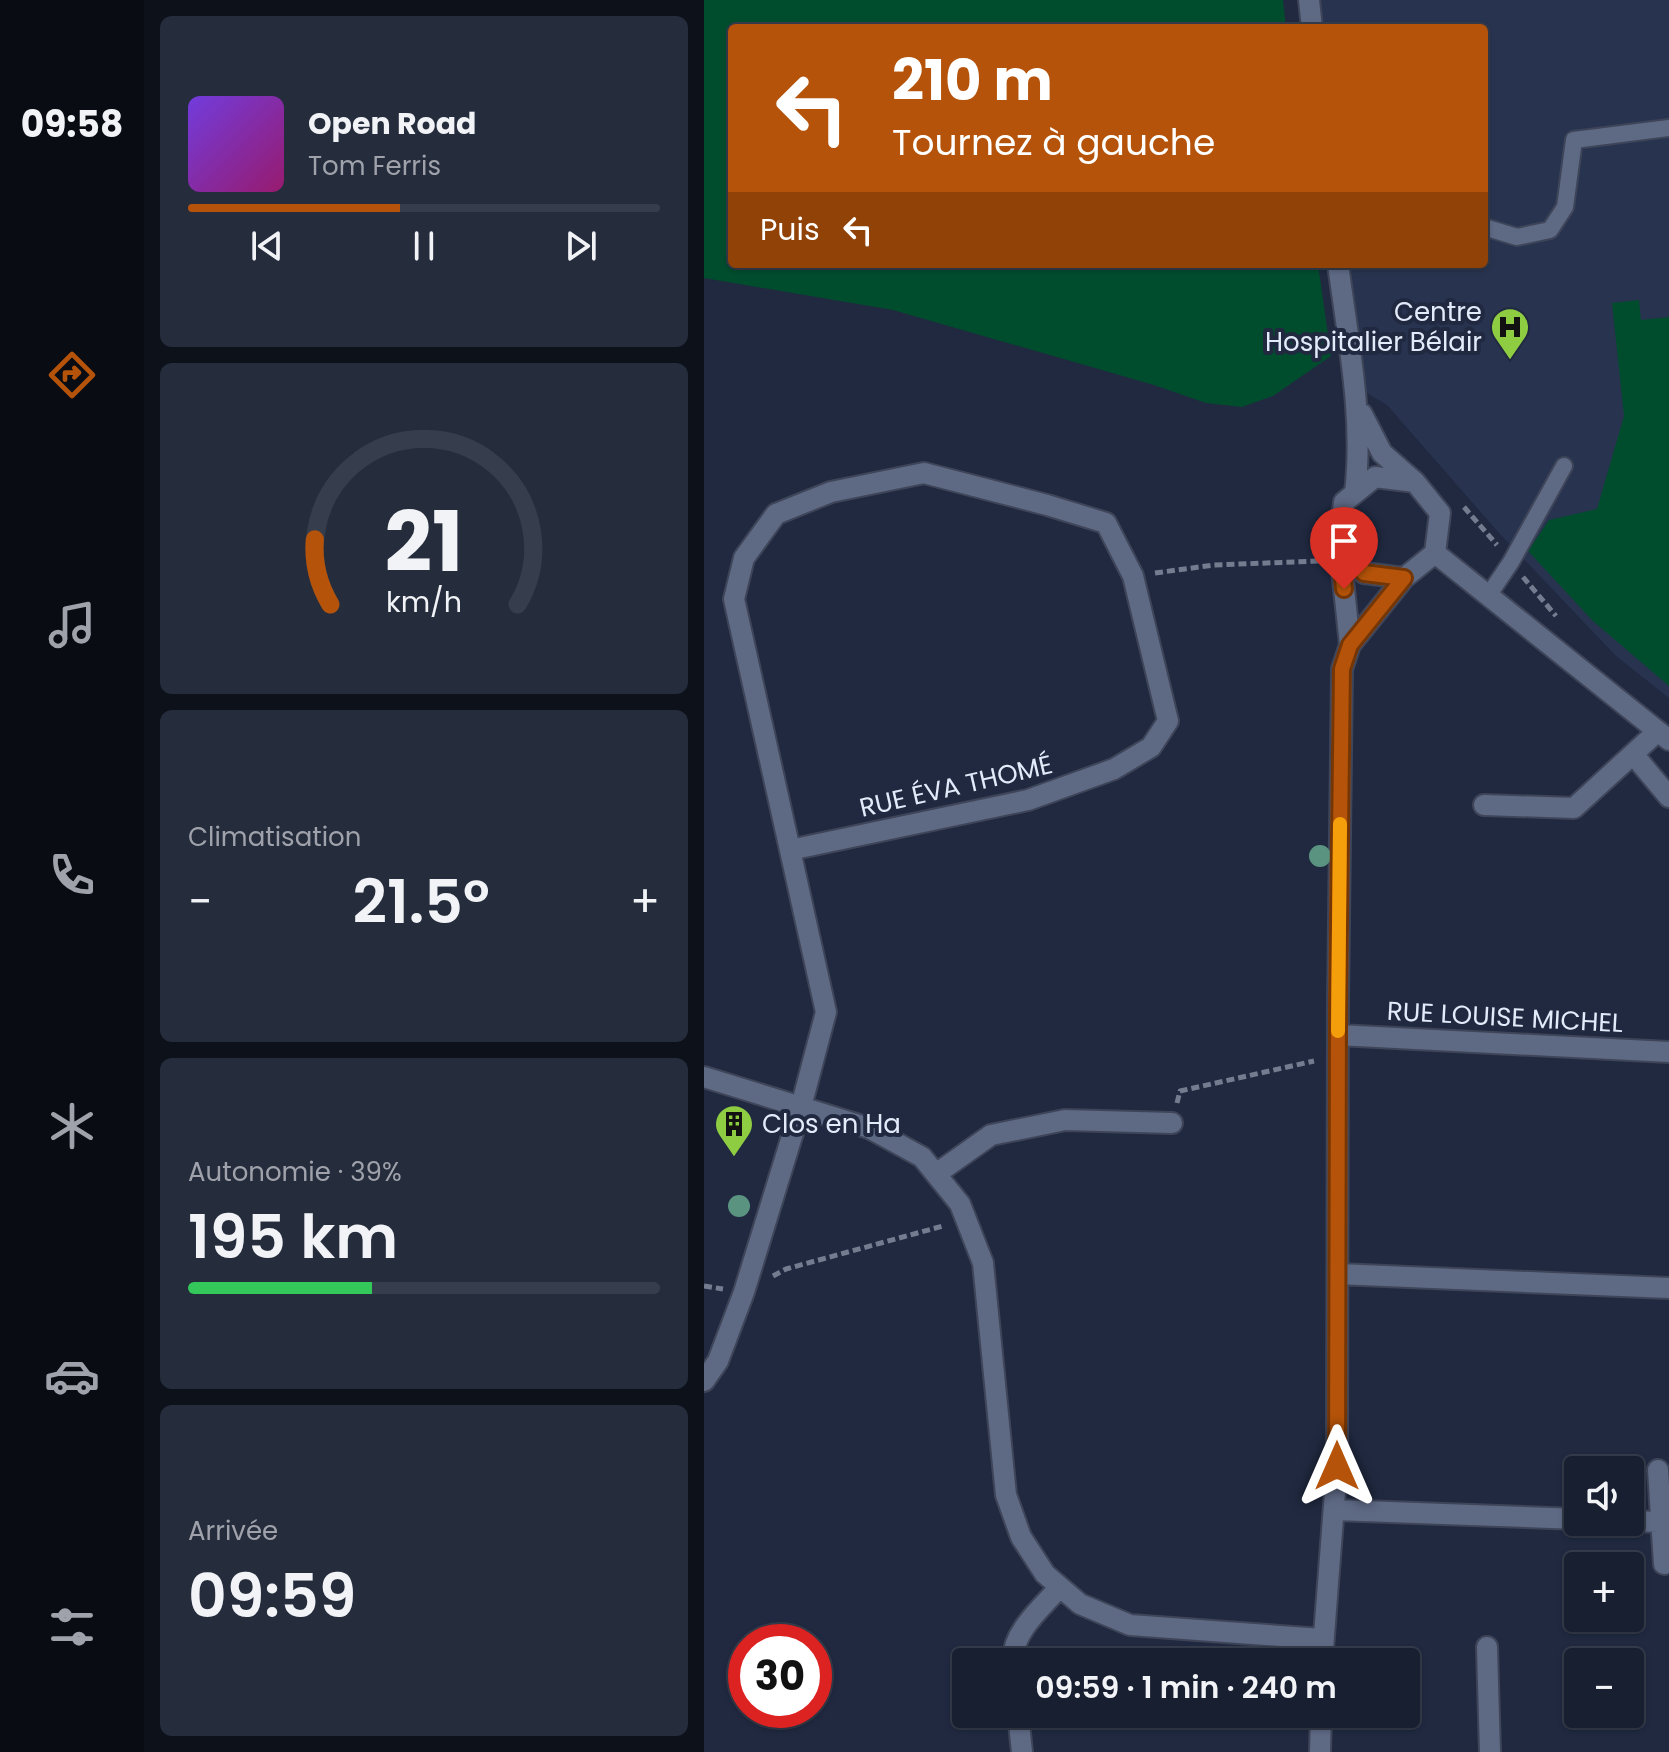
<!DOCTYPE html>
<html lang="fr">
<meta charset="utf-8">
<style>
:root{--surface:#181f30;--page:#252c3c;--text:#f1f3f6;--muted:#9fa2ab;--line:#363d4c;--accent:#b45309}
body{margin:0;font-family:Poppins,sans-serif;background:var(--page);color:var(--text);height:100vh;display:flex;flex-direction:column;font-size:30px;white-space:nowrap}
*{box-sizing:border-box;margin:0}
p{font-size:26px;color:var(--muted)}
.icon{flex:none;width:44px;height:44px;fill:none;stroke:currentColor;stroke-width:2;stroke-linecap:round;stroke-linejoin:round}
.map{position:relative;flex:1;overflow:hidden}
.panel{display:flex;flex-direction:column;gap:16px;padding:16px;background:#0d111a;width:560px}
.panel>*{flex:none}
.guide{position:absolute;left:24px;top:24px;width:760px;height:244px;border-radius:8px;box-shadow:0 2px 6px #0004,0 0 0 2px var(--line);background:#b45309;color:#fff;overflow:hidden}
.buttons{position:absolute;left:860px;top:1456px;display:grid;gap:16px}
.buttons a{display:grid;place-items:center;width:80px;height:80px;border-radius:8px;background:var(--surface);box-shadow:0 2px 6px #0004,0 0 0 2px var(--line);font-size:40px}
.speed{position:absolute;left:24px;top:1624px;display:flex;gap:16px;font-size:40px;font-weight:700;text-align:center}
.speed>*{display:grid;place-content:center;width:104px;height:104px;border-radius:50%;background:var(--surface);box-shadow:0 2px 6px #0004,0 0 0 2px var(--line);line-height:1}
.speed .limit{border:12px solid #d22;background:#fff;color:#111}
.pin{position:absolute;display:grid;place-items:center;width:68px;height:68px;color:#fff;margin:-82px -34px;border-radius:50% 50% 50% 0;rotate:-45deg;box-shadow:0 0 8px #0007}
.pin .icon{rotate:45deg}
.me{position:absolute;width:88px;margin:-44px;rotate:0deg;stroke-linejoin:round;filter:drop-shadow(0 0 6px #0008)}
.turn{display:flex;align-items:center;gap:28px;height:168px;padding:0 32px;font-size:36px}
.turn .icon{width:104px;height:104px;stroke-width:2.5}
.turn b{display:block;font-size:56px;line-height:68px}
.then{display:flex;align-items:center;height:76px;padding:0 32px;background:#0003;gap:16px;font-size:30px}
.big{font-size:60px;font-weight:600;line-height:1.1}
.panel .tile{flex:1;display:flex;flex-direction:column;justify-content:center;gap:12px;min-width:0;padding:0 28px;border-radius:12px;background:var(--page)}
.panel .dial{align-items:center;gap:0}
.dial svg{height:208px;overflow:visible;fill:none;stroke:var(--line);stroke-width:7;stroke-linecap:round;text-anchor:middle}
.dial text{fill:var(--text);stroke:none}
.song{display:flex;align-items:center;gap:24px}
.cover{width:96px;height:96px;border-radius:12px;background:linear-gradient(135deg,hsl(260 70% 55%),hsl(320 70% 35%))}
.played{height:8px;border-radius:4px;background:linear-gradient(90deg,var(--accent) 45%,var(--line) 45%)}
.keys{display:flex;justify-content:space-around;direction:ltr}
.heat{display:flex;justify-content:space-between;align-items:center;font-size:44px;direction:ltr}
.charge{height:12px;border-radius:6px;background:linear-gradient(90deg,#34c759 39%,var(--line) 0)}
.trip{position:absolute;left:248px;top:1648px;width:468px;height:80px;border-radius:8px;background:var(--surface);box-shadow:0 2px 6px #0004,0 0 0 2px var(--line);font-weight:600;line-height:80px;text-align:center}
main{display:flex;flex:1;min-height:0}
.tab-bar{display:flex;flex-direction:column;width:144px;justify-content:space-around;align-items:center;background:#0a0c13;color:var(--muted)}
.tab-bar .icon{width:56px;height:56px}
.tab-bar .selected{color:var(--accent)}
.tab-bar b{font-size:36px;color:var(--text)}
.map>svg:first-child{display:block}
.built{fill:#28334f}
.green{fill:#004d2e}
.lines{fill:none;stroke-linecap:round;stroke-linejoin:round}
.service-casing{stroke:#3e4559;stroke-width:20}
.minor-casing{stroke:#3e4559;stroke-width:24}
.path{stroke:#747c90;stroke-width:5;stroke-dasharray:8 4;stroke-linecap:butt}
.service{stroke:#5e6984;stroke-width:16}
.minor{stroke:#5e6984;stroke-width:20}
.tree{fill:#5a9481}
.route-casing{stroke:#753606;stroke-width:20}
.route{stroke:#b45309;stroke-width:14}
.slow{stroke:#f59e0b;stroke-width:14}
.labels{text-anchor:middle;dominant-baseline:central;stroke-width:8;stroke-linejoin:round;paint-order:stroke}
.poi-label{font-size:26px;fill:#e3eafa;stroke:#202940;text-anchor:end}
.street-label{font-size:26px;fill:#e3eafa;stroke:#202940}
</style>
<main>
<nav class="tab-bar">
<b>09:58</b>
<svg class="icon selected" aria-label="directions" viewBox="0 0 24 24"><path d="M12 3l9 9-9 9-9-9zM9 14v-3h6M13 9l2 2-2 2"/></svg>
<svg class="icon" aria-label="music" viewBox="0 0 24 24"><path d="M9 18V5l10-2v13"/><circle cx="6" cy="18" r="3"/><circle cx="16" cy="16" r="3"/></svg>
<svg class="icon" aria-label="phone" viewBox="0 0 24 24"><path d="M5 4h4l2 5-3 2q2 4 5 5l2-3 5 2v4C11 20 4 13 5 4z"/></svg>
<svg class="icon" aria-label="climate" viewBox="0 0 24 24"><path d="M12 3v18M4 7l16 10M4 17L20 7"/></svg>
<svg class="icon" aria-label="car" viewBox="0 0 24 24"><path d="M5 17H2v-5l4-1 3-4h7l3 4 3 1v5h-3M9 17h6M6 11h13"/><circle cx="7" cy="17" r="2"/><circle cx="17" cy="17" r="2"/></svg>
<svg class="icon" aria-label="filters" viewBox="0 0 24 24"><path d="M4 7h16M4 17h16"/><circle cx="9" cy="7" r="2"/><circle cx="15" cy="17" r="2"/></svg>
</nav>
<section class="panel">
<div class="tile">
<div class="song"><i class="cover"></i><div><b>Open Road</b><p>Tom Ferris</p></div></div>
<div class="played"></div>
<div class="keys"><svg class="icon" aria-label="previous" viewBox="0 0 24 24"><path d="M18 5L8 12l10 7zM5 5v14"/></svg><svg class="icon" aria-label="pause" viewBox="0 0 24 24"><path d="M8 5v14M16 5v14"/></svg><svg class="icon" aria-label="next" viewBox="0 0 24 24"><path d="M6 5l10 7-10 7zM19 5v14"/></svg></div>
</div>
<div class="tile dial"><svg viewBox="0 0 100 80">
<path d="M14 69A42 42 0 1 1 86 69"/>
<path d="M14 69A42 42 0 0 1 8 44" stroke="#b45309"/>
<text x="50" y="56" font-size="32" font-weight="700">21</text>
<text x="50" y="72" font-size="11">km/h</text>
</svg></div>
<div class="tile"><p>Climatisation</p>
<div class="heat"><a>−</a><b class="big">21.5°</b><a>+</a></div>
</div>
<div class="tile"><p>Autonomie · 39%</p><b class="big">195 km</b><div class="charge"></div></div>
<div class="tile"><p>Arrivée</p><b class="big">09:59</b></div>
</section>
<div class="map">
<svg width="965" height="1752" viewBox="0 0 965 1752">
<rect width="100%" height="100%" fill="#202940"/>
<path class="built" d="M601 0H965V698L912 656 795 533 683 405 651 386 635 264H780V28H604Z"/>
<path class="green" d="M0 0H579L582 28H28V264H614L627 356 569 396 538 407 502 403 450 385 189 310 0 278Z
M935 300 937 320 965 317V686L889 621 824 551 845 520 893 509 920 416 908 303Z"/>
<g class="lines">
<g class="service-casing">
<path id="service" d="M780 227 813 237 846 230 861 207 870 140 965 128
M784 596 807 562 860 466"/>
</g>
<g class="minor-casing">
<path id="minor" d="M605 0 608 28
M634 264C644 341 660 416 651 493
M658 414 678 453 711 482
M671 477 711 482 736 513 731 553 700 578 660 573 635 542 640 502Z
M635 542 646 645
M731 553 965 740
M929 754 965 797
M780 805 870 808 954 731
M634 1035 965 1052
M0 1077 165 1128 218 1157 256 1204 279 1263 302 1495 317 1537 341 1574 376 1604 426 1625 618 1639
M232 1174 287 1135 361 1120 468 1123
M634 1274 965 1288
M0 1381 14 1361 40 1292 97 1107 122 1012 86 850 324 800 410 769 447 747 464 721 429 576 402 523 343 505 220 473 127 492 72 514 40 558 30 599 86 850
M954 1470 960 1564
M631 1510 874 1519
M926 1521 956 1522
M783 1647 786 1752
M309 1662C307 1633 338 1607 356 1587
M618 1662 633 1466 634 1004 638 669 646 645 700 578
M314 1714 318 1752
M616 1752 617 1714"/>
</g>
<path class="path" d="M760 507 793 545
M451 573 510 565 616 561
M819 577 852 616
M473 1103 476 1091 610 1061
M69 1276 82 1269 239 1226
M0 1286 19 1289"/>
<use href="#service" class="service"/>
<use href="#minor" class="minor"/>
</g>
<g class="tree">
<circle cx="616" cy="856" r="11"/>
<circle cx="35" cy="1206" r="11"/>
</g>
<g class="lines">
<g class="route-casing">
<path id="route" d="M633 1466 634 1004 638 669 646 645 700 578 660 573 635 542 640 589"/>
</g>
<use href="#route" class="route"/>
<path class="slow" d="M634 1031 636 824"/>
</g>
<defs>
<g id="hospital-pin" transform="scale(2)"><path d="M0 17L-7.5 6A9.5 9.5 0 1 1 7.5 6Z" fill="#8ecd42" stroke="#202940"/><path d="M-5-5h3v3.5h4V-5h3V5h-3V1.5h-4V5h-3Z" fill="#111"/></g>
<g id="building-pin" transform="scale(2)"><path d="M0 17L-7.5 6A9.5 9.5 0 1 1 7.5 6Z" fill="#8ecd42" stroke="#202940"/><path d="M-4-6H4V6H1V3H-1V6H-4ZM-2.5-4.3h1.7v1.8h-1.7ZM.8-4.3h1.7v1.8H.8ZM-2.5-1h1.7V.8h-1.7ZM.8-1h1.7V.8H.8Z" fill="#111"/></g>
</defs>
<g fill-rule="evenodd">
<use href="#hospital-pin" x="806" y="327"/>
<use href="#building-pin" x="30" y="1124"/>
</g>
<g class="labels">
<g class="poi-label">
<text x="778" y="312">Centre<tspan x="778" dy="30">Hospitalier Bélair</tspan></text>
<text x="58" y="1124" text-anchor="start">Clos en Ha</text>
</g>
<g class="street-label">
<text transform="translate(252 786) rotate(-13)">RUE ÉVA THOMÉ</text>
<text transform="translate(801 1017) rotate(3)">RUE LOUISE MICHEL</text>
</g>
</g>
</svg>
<div class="buttons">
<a><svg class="icon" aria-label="sound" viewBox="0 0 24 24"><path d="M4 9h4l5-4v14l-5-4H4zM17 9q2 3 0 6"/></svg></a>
<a>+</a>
<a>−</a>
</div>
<div class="speed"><div class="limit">30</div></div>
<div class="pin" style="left:640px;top:589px;background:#d93025"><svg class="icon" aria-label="arrive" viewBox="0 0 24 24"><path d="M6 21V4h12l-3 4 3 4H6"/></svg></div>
<svg class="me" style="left:633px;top:1466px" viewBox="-20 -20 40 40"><path d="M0-17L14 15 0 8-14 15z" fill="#b45309" stroke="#fff" stroke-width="4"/></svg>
<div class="trip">09:59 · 1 min · 240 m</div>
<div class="guide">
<div class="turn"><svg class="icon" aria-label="left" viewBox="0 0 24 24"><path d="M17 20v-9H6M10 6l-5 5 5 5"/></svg><div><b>210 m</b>Tournez à gauche</div></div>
<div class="then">Puis<svg class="icon" aria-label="left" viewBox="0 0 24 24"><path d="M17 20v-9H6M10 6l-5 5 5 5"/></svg></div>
</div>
</div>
</main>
